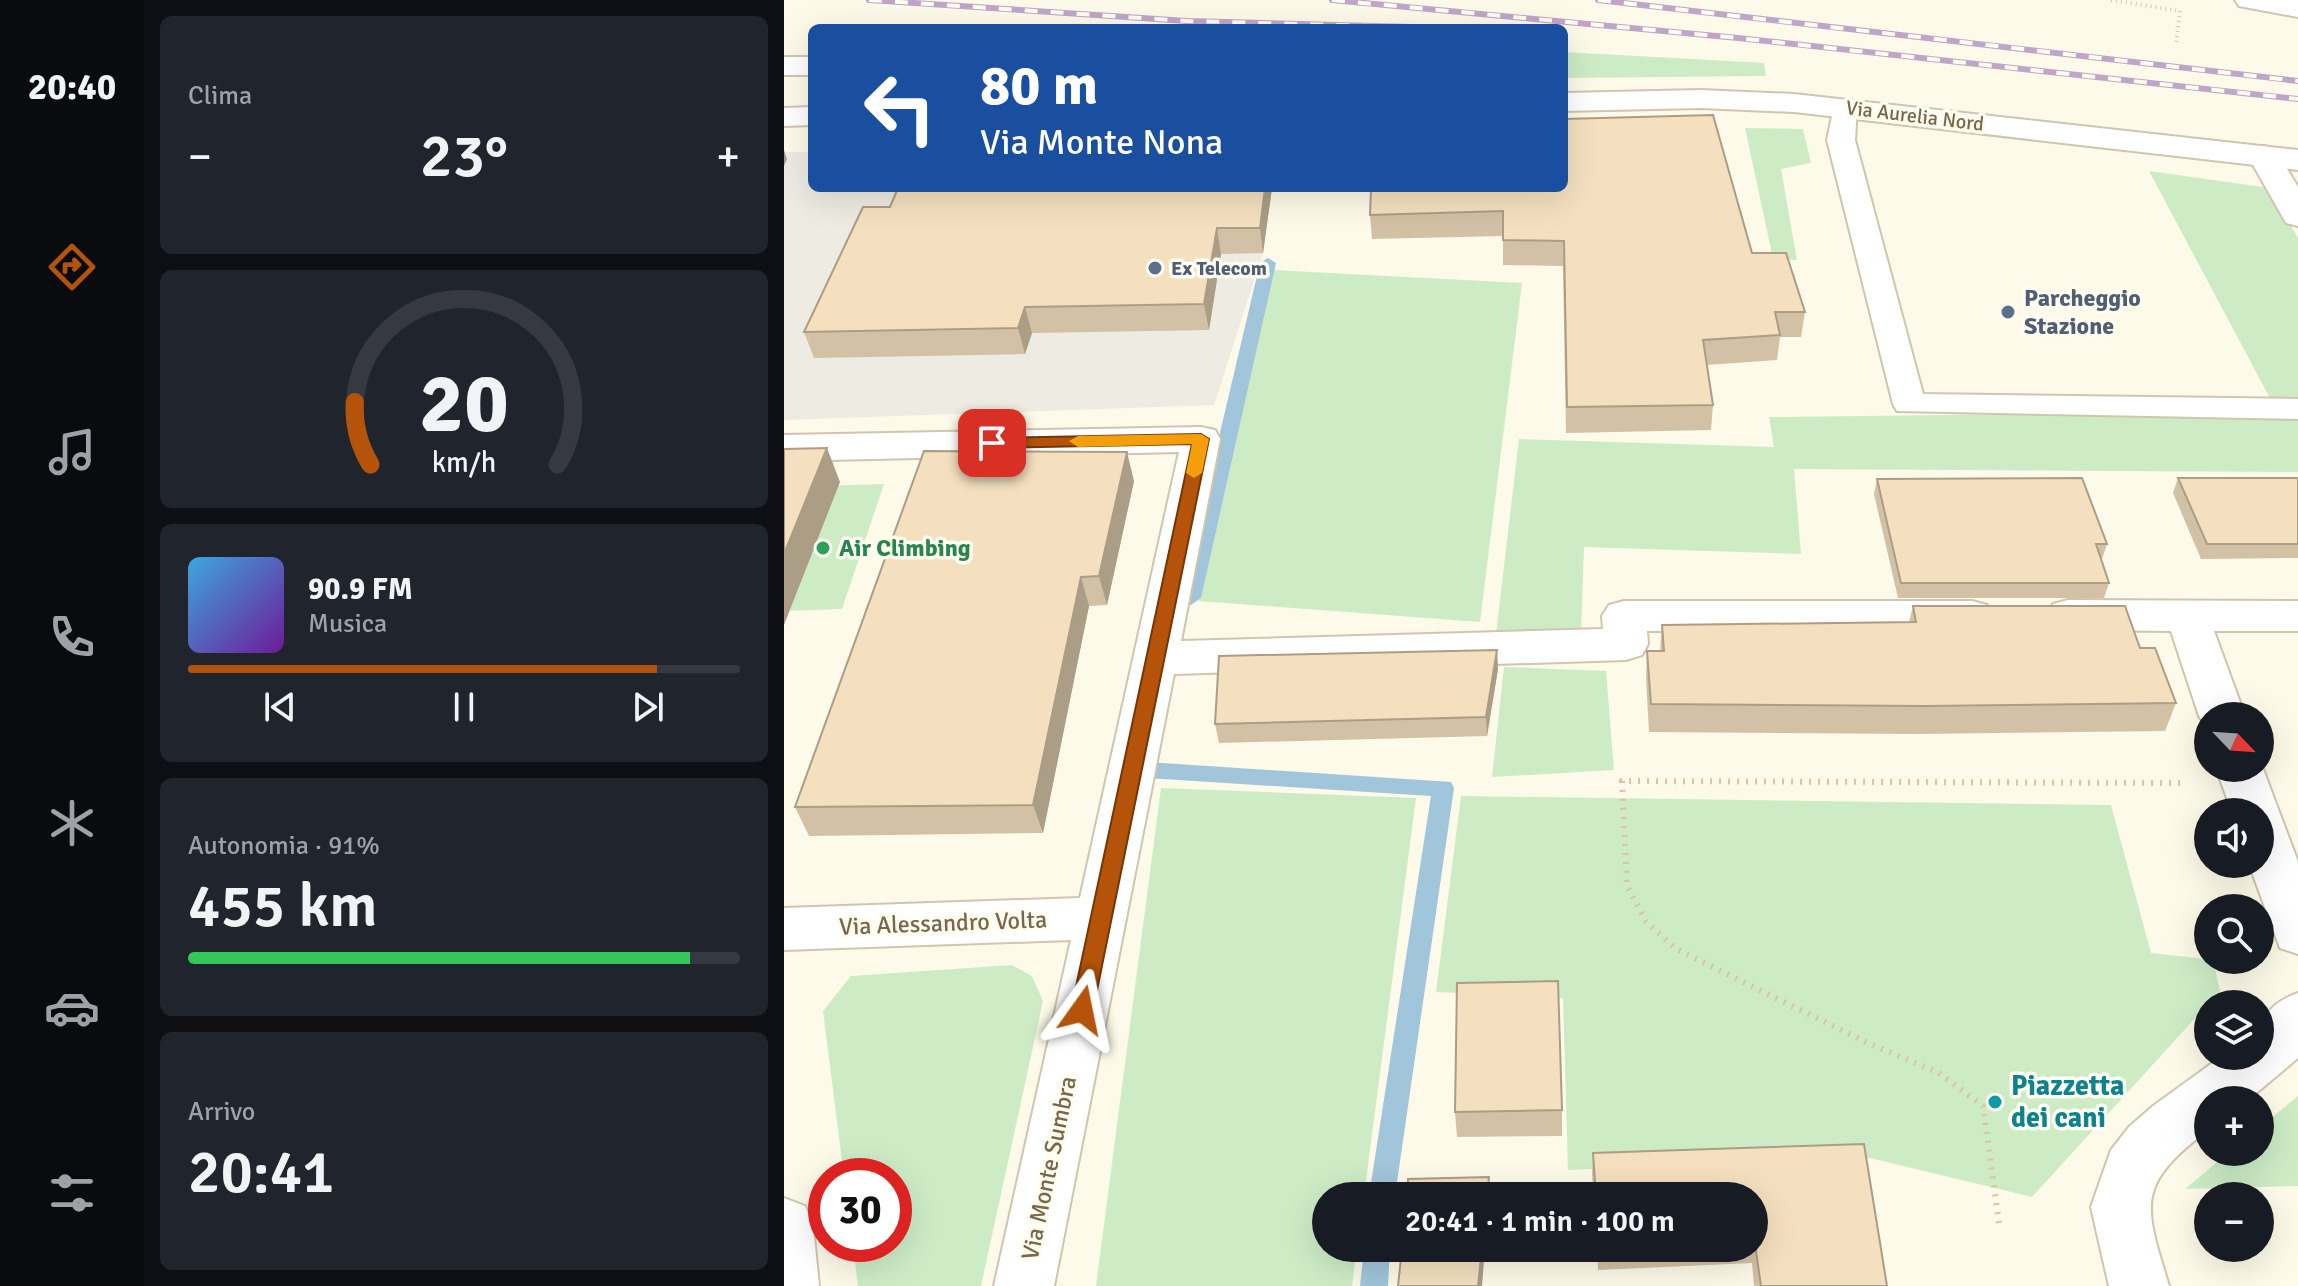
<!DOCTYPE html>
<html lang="it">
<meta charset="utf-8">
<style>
:root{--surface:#171b24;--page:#20242c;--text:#f1f3f6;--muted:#9ea1a6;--line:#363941;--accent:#b45309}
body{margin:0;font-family:Signika,sans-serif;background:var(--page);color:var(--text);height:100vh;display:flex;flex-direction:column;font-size:30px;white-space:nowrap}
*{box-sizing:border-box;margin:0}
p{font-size:26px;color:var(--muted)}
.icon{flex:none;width:44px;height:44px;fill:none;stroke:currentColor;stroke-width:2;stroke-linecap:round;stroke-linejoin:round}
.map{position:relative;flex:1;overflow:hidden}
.sheet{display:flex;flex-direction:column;gap:16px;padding:16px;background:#0d0f14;width:640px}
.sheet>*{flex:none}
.top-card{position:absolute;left:24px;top:24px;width:760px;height:168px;border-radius:12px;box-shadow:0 8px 32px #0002;background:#1a4fa0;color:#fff;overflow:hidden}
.needle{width:52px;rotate:115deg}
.buttons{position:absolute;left:1410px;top:702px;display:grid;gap:16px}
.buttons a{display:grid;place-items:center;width:80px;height:80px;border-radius:50%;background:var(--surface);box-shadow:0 8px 32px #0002;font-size:40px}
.speed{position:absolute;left:24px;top:1158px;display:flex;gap:16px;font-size:40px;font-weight:700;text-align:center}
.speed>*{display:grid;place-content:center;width:104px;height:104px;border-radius:50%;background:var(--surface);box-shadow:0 8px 32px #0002;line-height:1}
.speed .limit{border:12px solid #d22;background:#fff;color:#111}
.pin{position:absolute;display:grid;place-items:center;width:68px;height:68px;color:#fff;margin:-34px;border-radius:16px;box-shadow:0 4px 12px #0006}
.me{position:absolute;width:88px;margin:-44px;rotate:12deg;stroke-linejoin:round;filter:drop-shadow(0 0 6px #0008)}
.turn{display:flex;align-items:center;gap:28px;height:168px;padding:0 40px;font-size:36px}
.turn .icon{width:104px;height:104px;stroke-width:2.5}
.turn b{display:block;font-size:56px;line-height:68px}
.big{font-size:60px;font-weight:600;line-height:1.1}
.sheet .card{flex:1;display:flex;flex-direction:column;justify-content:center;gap:12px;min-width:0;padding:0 28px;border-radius:12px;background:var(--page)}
.sheet .dial{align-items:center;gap:0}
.dial svg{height:208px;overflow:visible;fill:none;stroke:var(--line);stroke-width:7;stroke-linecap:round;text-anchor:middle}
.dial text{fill:var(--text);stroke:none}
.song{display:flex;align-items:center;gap:24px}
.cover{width:96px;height:96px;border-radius:12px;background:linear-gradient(135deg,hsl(200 70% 55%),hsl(280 70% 35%))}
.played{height:8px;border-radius:4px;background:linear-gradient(90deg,var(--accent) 85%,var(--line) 85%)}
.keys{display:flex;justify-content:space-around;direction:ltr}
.heat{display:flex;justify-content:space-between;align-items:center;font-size:44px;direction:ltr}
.charge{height:12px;border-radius:6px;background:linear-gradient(90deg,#34c759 91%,var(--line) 0)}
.trip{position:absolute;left:528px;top:1182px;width:456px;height:80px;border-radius:40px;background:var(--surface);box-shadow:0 8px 32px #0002;font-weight:600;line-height:80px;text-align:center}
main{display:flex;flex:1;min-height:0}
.dock{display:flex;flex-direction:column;width:144px;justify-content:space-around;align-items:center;background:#090b0e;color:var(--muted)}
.dock .icon{width:56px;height:56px}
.dock .active{color:var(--accent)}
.dock b{font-size:36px;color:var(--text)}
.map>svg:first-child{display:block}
.industrial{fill:#eeebe2}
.green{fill:#cdecc6}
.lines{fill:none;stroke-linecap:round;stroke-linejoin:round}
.stream{fill:#a1c5db;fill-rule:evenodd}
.service-casing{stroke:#d1c5ad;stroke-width:4}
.minor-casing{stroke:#d1c5ad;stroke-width:4}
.tertiary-casing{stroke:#d1c5ad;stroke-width:4}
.path-far1{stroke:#dac4a1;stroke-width:4;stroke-dasharray:1 4;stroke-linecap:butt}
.path{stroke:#dac4a1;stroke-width:6;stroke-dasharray:2 7;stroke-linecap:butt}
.service{fill:#fff;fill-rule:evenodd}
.minor{fill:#fff;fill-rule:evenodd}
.tertiary{fill:#fff;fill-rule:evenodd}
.rail-casing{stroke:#c0a5c9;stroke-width:6}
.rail{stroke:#fffcf0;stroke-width:4;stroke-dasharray:13;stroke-linecap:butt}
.wall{fill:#d2c1a4}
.shaded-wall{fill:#ab9d86}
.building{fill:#f4e0bf;stroke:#ab9d86;stroke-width:2}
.route{fill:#b45309;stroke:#753606;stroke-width:2}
.slow{fill:#f59e0b}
.service-dot{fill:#5c6f8a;stroke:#fffcf0;stroke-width:3}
.leisure-dot{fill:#2e9e5b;stroke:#fffcf0;stroke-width:3}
.culture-dot{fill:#0f9aa8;stroke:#fffcf0;stroke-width:3}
.labels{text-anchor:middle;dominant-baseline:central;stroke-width:7;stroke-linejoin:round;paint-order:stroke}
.far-street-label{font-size:20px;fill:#7a664a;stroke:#fffcf0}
.far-service-label{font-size:20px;font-weight:bold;fill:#4e5e75;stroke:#fffcf0;text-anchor:start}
.service-label{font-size:24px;font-weight:bold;fill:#4e5e75;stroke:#fffcf0;text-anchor:start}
.leisure-label{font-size:24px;font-weight:bold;fill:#27864d;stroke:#fffcf0;text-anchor:start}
.street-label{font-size:24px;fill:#7a664a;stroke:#fffcf0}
.near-culture-label{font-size:28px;font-weight:bold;fill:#0d838f;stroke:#fffcf0;text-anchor:start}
</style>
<main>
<nav class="dock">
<b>20:40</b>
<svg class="icon active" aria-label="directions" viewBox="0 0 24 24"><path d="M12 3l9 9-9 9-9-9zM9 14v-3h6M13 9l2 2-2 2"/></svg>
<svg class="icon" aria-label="music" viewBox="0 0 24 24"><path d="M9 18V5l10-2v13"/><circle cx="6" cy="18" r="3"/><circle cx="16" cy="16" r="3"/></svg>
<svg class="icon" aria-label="phone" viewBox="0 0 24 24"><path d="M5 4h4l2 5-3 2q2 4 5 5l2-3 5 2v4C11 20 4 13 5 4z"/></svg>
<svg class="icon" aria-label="climate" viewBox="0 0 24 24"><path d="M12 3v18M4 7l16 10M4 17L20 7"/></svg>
<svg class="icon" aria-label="car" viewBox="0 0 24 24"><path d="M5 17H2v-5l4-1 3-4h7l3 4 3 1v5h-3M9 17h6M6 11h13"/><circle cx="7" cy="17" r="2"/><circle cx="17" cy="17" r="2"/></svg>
<svg class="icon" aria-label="filters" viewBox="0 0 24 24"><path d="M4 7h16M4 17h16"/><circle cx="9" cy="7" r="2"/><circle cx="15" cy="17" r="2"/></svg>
</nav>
<section class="sheet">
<div class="card"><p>Clima</p>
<div class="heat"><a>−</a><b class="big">23°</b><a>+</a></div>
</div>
<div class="card dial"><svg viewBox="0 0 100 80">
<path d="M14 69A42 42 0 1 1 86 69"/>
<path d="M14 69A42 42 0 0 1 8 45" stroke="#b45309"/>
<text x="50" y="56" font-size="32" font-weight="700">20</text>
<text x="50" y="72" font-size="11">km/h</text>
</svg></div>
<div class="card">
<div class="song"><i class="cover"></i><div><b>90.9 FM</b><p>Musica</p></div></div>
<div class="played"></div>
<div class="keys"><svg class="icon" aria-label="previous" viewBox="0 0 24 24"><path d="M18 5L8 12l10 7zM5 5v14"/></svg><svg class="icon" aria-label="pause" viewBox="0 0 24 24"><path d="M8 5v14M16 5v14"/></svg><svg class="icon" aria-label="next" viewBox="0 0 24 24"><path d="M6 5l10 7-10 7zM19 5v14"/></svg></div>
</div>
<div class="card"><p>Autonomia · 91%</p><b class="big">455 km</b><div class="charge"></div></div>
<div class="card"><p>Arrivo</p><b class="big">20:41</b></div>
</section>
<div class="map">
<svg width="1514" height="1286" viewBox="0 0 1514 1286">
<rect width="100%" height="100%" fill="#fdfae9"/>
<path class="industrial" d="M0 152H28V188H488L479 253 430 405 0 420Z"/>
<path class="green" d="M780 52 980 63 982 76 780 78Z
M961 128 1019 129 1027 163 997 169 1013 260 989 259Z
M1365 171 1486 188 1514 238V402H1488Z
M488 270 738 283 696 622 415 601Z
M1514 411V472L1010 469 1017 554 800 547 797 635 712 634 735 439 990 447 985 417Z
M100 484 58 609 0 611V487Z
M720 667 822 671 830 770 708 777Z
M377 788 632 798 580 1196H542V1248H573L568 1286H312Z
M677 796 1327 805 1367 953 1429 960 1436 991 1248 1197 1086 1158 784 1170 779 998 652 992Z
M228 965 248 976 259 1001 197 1286H74L69 1244H110V1176H60L39 1011 67 976Z
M1514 1096V1186L1401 1189 1445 1152H1476V1127Z"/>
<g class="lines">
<path class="stream" d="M484 258 492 263 417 598 407 605 397 598 476 263Z
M363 762 667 782 670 788 611 1196H585L647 796 363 778 355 776 352 770 355 764Z
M580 1248H606L604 1286H576Z"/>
<g class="service-casing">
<path id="service" d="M1060 100 1069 102 1073 108 1071 140 1139 394 1514 399V419L1113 411 1109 404 1043 140 1051 102Z"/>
</g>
<g class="minor-casing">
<path id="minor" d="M0 57H28V75H0Z
M1480 146 1491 149 1514 187V226L1502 223 1464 156 1469 149Z
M417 427 431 430 436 439 397 641 819 629 818 616 825 605 840 601H1188L1203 605 1210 616 1203 627 1188 631H863L864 644 858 655 842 660 390 674 270 1286H210L287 940 0 950V908L296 898 395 452 0 461V435Z
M1284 600 1514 601V631H1430L1461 716H1424V729L1415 716 1387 631 1284 630 1269 626 1262 615 1269 604Z
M1476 761 1514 862V954L1496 948 1465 864H1476V812H1448L1432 768H1476Z
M1514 993V1058L1464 1100H1424V1130C1351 1186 1360 1204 1385 1286H1325L1307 1207 1327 1150 1345 1127 1369 1106 1438 1056H1476C1476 1022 1480 1005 1514 993Z
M0 1198 21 1206 29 1226 35 1286H0Z"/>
</g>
<g class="tertiary-casing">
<path id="tertiary" d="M1451 0H1514V17L1455 6Z
M917 90 1010 94 1514 150V170L1010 112 917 108 780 111V93Z
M28 107V125L0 126V108Z"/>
</g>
<path class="path-far1" d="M1327 0 1396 11 1392 45"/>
<path class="path" d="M1215 1223 1199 1106 1155 1073 1084 1043 892 949 862 921 843 886 838 781 1402 783"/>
<use href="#service" class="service"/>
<use href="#minor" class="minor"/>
<use href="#tertiary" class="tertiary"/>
<g class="rail-casing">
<path id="rail" d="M85 0 403 21 666 28
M548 0 954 38 1514 99
M814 0 1514 81"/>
</g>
<use href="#rail" class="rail"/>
</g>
<path class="wall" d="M114 188H488L479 253 437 254 425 330 248 333 241 354 30 358 20 332 106 207Z
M587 188 968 253 1021 312 1017 337H996L993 360 923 365 929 405 927 430 782 433 779 266 719 265V236L588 239 586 215Z
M1394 478H1514V558L1417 559 1389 493Z
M1093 479 1323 544 1318 559H1317L1325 583 1320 598H1114L1090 494Z
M350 481 323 605 305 606 259 833 25 836 11 807Z
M1129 606 1356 648 1392 703 1381 731 1134 734 865 732 862 679 863 651H876L878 625 1125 622Z
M713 650 714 669 703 736 435 743 431 724Z
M778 1110V1136L673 1137 671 1112Z
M1080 1144 1103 1286H970L968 1263 814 1270 813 1248H970V1196H809L808 1173 809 1153Z"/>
<path class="shaded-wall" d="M0 150 3 159 0 166Z
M481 188H488L479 253 476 228Z
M433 228 437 254 425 330 420 304Z
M241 307 248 333 241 354 234 328Z
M43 448 56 482 0 625V554Z
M343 452 350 481 323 605 315 576Z
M297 577 305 606 259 833 249 805Z
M713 650 714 669 703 736 702 717Z
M698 1248H701L698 1286H694Z"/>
<path class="building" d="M929 115 968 253H1002L1021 312H991L996 335 919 340 929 405 783 407 780 241 719 240V211L586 215 587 188H780V119Z
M114 188H481L476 228H433L420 304 241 307 234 328 20 332 79 207H106Z
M43 448 0 554V449Z
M140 451 343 452 315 576 297 577 249 805 11 807Z
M1298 478 1323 544H1312L1325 583H1117L1093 479Z
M1394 478H1514V544H1423Z
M1129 606H1341L1356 648H1371L1392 703 1141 706 867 704 863 651H880L878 625 1132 622Z
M713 650 702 717 431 724 435 656Z
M774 981 778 1110 671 1112 673 983Z
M1080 1144 1103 1286H977L971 1244H970V1196H812L809 1153Z
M705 1177 703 1196H623L624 1179Z
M618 1248H698L694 1286H614Z
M815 1248H873L815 1250Z"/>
<path class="route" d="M417 434 425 439 309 1010 306 1017H291L287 1010 408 444 208 448 200 443 208 438Z"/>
<path class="slow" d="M417 434 425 439 418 473 410 478 402 473 408 444 294 447 285 441 294 436Z"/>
<g class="service-dot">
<circle cx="371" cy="268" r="8"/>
<circle cx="1224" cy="312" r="8"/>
</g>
<circle class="leisure-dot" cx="39" cy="548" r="8"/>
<circle class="culture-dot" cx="1211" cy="1102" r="8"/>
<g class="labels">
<g class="far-street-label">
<text transform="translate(1131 116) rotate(7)">Via Aurelia Nord</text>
</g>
<g class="far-service-label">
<text x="387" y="268">Ex Telecom</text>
</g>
<g class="service-label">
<text x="1240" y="298">Parcheggio<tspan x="1240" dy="28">Stazione</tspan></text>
</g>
<g class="leisure-label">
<text x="55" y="548">Air Climbing</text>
</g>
<g class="street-label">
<text transform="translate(159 923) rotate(-2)">Via Alessandro Volta</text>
<text transform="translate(265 1168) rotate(-78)">Via Monte Sumbra</text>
</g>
<g class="near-culture-label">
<text x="1227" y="1086">Piazzetta<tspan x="1227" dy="32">dei cani</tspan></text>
</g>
</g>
</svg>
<div class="buttons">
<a><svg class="needle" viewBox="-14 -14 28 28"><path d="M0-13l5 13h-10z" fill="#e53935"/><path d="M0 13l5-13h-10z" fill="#9ea1a6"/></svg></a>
<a><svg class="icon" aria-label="sound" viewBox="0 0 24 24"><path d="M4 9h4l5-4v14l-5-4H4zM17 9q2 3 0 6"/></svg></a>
<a><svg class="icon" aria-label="search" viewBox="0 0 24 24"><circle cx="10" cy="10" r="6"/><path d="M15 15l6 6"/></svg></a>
<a><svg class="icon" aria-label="layers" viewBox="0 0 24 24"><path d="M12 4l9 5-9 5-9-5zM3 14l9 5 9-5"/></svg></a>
<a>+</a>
<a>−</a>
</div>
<div class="speed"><div class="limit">30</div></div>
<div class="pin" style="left:208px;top:443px;background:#d93025"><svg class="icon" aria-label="arrive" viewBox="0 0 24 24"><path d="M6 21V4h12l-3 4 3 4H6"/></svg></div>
<svg class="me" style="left:298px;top:1010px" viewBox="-20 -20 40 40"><path d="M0-17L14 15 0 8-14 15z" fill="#b45309" stroke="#fff" stroke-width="4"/></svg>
<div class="trip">20:41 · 1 min · 100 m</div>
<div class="top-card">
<div class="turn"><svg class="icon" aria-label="left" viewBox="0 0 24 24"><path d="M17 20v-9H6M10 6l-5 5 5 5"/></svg><div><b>80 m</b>Via Monte Nona</div></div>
</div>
</div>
</main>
